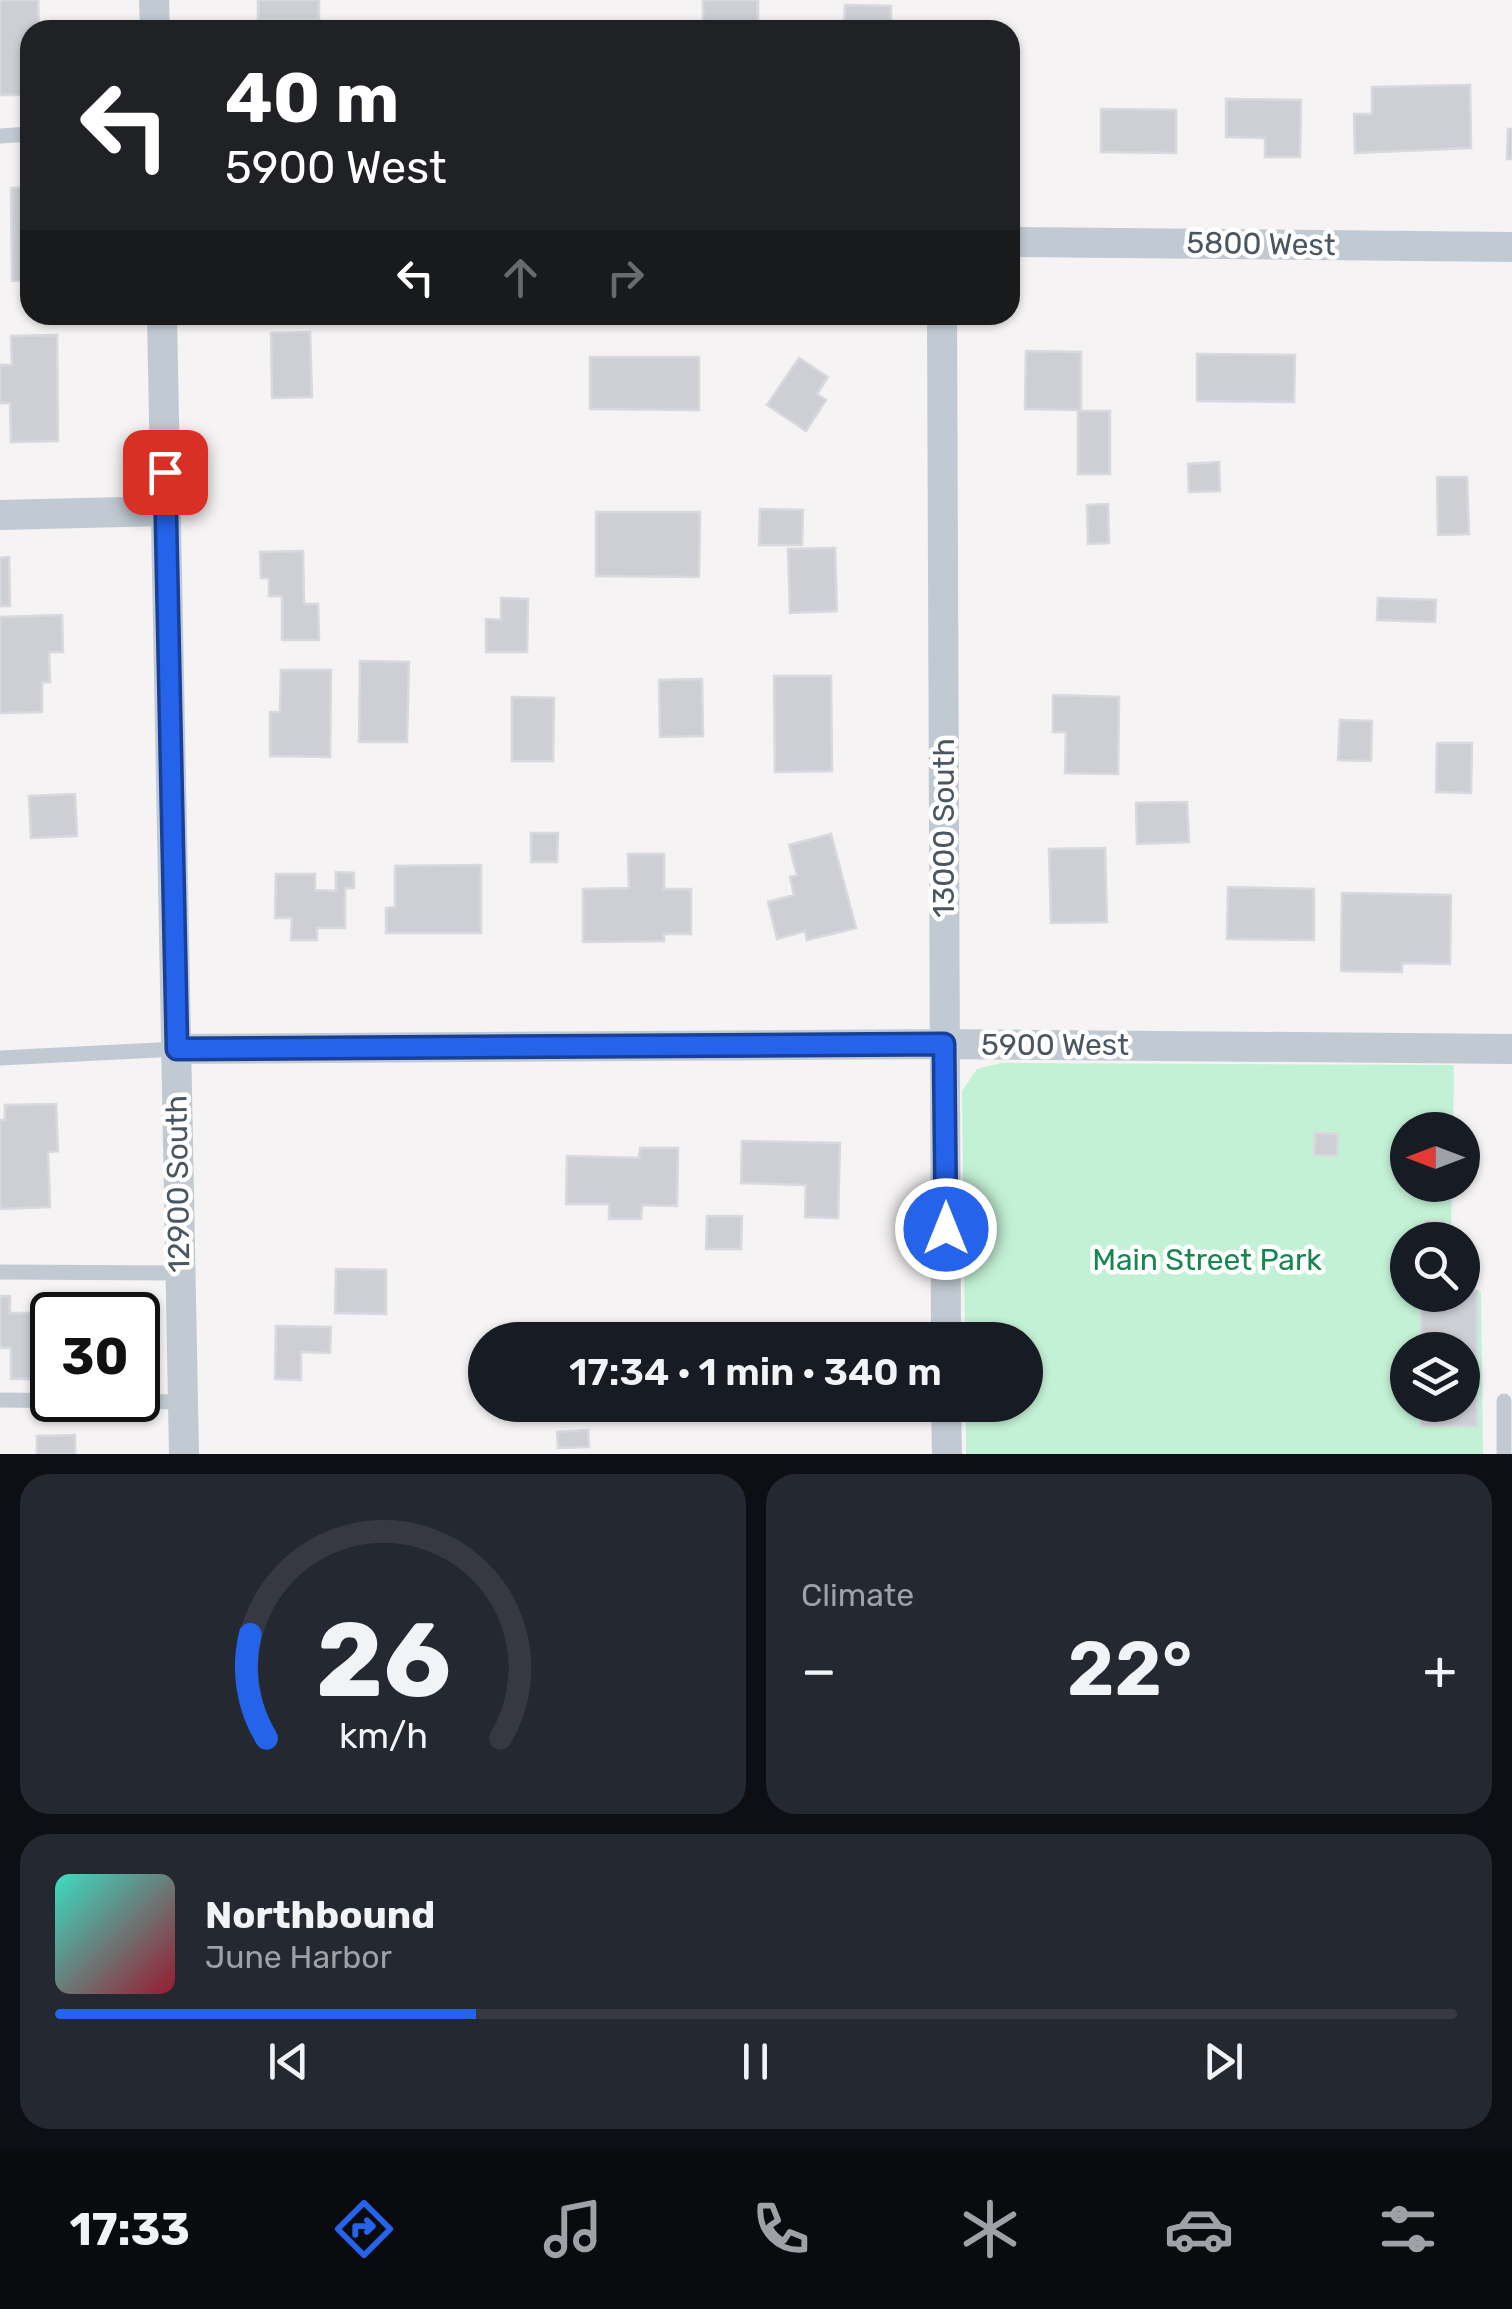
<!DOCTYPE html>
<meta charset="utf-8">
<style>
:root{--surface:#171b24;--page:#242831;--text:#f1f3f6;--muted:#9ea1a6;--line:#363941;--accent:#2563eb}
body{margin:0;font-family:Rubik,sans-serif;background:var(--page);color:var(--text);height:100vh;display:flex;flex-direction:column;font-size:38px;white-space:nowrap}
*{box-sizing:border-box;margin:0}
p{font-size:32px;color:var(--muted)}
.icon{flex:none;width:55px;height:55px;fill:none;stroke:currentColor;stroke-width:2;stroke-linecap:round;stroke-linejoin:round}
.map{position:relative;height:1454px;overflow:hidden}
.panel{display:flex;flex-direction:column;gap:20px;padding:20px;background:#0d0f14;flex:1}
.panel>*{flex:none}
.banner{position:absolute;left:20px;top:20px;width:1000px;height:305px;border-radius:30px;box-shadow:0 2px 8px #0004;background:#202124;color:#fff;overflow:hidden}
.needle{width:65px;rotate:270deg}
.tools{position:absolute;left:1390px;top:1112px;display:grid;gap:20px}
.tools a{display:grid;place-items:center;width:90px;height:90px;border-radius:50%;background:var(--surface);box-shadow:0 2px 8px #0004;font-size:50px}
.speed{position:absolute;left:30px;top:1292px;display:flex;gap:20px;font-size:50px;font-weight:700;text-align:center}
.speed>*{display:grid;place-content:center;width:130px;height:130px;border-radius:50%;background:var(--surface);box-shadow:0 2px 8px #0004;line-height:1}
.speed .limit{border:5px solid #111;border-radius:15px;background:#fff;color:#111}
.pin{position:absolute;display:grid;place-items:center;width:85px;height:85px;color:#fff;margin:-42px;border-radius:20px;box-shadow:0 5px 15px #0006}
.me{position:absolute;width:110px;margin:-55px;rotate:0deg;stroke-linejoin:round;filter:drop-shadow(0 0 8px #0008)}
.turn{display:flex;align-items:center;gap:35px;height:210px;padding:0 40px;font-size:45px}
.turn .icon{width:130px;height:130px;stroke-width:2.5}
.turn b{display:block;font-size:70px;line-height:85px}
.lanes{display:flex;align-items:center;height:95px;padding:0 40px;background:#0003;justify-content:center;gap:50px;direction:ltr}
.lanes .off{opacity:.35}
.big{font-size:75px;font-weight:600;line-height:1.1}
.panel .widget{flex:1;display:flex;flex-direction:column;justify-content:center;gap:15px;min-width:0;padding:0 35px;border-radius:30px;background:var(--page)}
.panel .dial{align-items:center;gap:0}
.dial svg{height:260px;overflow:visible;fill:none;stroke:var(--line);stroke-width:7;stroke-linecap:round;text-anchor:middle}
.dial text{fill:var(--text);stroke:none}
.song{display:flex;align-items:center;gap:30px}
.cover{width:120px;height:120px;border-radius:15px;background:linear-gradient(135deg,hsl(170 70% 55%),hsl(350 70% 35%))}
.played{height:10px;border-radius:5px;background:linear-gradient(90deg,var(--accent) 30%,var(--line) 30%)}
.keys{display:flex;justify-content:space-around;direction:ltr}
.heat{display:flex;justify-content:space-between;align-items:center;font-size:55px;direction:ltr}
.panel .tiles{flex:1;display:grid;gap:20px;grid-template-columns:1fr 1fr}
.widget:last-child{grid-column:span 2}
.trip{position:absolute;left:468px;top:1322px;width:575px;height:100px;border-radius:50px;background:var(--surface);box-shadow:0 2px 8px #0004;font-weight:600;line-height:100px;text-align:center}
.menu{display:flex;height:160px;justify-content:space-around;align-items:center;background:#090b0e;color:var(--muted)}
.menu .icon{width:70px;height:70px}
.menu .selected{color:var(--accent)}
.menu b{font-size:45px;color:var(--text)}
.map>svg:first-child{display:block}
.green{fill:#c3f1d5;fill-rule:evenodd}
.building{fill:#cdcfd5;stroke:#d7d9de;stroke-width:2.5}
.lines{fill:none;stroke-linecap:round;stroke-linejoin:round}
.service{stroke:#c1cad2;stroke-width:15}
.minor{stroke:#c1cad2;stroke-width:30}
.route-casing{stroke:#184099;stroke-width:25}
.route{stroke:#2563eb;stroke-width:18}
.labels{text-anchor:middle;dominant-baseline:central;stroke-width:9;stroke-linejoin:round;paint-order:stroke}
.street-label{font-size:30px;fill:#4a5661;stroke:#fff}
.park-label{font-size:30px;fill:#17864f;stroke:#fff}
</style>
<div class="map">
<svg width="1512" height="1454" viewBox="0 0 1512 1454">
<rect width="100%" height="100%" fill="#f5f3f3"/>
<path class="green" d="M1001 1063 1454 1065 1453 1130H1408V1185H1452L1451 1240H1408V1295H1462L1463 1280 1481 1293 1483 1454H966V1405H1025V1340H965L962 1091 977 1069ZM1408 1350H1462V1405H1408Z"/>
<path class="building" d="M0 0H38L39 30H30V95H0Z
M258 0H319V19H258Z
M703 0H758V30H703Z
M845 5 891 6V30H844Z
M1470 85 1471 148 1355 153 1354 114H1372V87Z
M1226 99 1301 100 1300 157H1265V138L1226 137Z
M1101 109 1176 110V153L1101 152Z
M1508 129H1512V159H1507Z
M30 187V280L12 281 11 188Z
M310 332 312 397 272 398 271 333Z
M57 335 58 441 11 442 10 403H0V365H12L11 336Z
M1026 351 1081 352V410L1025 409Z
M1197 354 1295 355 1294 402 1197 401Z
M590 357H699V410L590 409Z
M799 358 828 377 817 394 826 400 806 431 767 405Z
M1078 411H1110V474H1078Z
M1219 462 1220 491 1189 492 1188 464Z
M1437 477H1467L1469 534 1438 535Z
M1108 504 1109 543 1088 544 1087 505Z
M760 509 803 510 802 545H759Z
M596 512H700L699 577 596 576Z
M835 548 837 611 790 613 788 549Z
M303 551 304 604H318L319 640H282V596H269V578H261L260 552Z
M9 557 10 606H0V558Z
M501 598 528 599 527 652H486V619L501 620Z
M1378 598 1436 600 1435 622 1377 620Z
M62 615 63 652H49L50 682H42V712L0 713V617Z
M360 661 409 662 407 742H359Z
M281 670H331L330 757 270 756V712H280Z
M774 676H831L832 771 775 772Z
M702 679 703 736 660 737 659 680Z
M1053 695 1119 697 1118 774 1065 773 1066 732H1053Z
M512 697 554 698 553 761H512Z
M1340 720 1372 721 1371 761 1338 760Z
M1437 743H1472L1471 793 1436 792Z
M75 794 77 836 31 838 29 796Z
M1187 802 1189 842 1137 844 1136 803Z
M531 833H558L557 862H531Z
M831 834 856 928 807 940 805 931 777 939 768 902 794 895 790 877 797 875 789 845Z
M1105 848 1107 922 1051 923 1049 849Z
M628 854H664V889H691V934H664V941L583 942V889L629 888Z
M481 865V933H386V908L395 907V866Z
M336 872 354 873V888H345V928H317V940H291L292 918H275L276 874H315V890L336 891Z
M1228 887 1314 889V940L1227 939Z
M1342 893 1451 895 1450 964 1402 963V972L1341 971Z
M56 1104 58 1151 48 1152 50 1207 0 1209V1120H5V1105Z
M1315 1133 1338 1134 1337 1156 1314 1155Z
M742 1141 840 1143 838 1218 805 1217 806 1185 741 1183Z
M640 1148H678L677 1206 642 1205 641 1219H609V1204H566L567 1156 639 1158Z
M707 1216H742L741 1249H706Z
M1425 1221 1444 1222 1443 1240H1424Z
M336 1269 386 1270V1314L335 1313Z
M1462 1291H1477V1426H1421V1405H1462V1350H1421V1295H1462Z
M0 1296H10V1313H64L52 1315V1379H11V1348H0Z
M276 1326 331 1327 330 1353 301 1352V1380L275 1379Z
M781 1326 812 1327V1340H781Z
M588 1430 589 1447 558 1448 557 1432Z
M75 1435V1454H37V1436Z"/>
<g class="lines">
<path class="service" d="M0 136 30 134
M0 1058 177 1049
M0 1272 179 1273
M0 1400 183 1402
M1504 1401V1454"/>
<path class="minor" d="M154 0 155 30
M1010 242 1512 247
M162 315 184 1454
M942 315 946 1340
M0 515 165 511
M177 1049 944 1044 1512 1049
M946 1405 947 1454"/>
</g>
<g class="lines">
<g class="route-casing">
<path id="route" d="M165 472 177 1049 944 1044 946 1229"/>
</g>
<use href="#route" class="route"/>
</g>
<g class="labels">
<g class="street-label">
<text transform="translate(1261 244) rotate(1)">5800 West</text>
<text transform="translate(944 828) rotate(-90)">13000 South</text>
<text x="1055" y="1045">5900 West</text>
<text transform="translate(178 1184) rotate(-91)">12900 South</text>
</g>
<g class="park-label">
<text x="1207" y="1260">Main Street Park</text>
</g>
</g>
</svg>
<div class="tools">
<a><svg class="needle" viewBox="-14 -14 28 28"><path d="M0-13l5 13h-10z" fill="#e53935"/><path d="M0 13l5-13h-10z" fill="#9ea1a6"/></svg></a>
<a><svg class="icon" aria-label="search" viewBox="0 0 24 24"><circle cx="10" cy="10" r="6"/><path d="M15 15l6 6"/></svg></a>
<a><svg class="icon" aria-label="layers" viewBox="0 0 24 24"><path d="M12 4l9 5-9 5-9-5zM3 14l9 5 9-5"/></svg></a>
</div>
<div class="speed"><div class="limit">30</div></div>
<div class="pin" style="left:165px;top:472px;background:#d93025"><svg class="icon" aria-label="arrive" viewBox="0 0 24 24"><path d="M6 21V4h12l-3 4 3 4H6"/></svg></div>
<svg class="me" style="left:946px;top:1229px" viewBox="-20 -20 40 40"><circle r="17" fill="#2563eb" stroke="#fff" stroke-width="3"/><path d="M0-11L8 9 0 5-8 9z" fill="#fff"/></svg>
<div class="trip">17:34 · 1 min · 340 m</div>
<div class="banner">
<div class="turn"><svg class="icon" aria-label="left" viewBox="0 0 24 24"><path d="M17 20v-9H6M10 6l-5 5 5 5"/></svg><div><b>40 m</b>5900 West</div></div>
<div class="lanes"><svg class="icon" aria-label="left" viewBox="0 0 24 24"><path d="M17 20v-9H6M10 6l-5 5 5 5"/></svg><svg class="icon off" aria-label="ahead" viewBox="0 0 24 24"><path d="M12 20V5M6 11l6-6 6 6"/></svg><svg class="icon off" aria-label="right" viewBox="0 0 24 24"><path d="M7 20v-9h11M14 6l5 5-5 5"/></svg></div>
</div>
</div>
<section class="panel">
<div class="tiles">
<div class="widget dial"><svg viewBox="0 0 100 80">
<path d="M14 69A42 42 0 1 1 86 69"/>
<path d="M14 69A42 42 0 0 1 9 37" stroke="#2563eb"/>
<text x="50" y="56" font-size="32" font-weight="700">26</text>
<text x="50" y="72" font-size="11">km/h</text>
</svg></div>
<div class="widget"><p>Climate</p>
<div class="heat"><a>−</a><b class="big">22°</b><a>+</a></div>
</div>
<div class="widget">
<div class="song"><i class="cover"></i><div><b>Northbound</b><p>June Harbor</p></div></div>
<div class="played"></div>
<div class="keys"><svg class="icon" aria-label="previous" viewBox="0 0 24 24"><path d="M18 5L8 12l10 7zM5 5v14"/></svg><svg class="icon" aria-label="pause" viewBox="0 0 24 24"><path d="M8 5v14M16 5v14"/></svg><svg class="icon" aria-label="next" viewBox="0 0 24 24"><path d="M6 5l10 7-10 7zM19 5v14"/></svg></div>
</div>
</div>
</section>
<nav class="menu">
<b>17:33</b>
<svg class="icon selected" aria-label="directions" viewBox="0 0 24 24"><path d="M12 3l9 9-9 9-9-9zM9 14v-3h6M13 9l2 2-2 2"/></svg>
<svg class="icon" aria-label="music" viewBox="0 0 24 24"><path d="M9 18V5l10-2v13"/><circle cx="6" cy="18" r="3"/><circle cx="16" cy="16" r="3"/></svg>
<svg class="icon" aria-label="phone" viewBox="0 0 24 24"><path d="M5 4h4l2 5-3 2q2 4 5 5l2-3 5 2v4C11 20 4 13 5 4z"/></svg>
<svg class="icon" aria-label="climate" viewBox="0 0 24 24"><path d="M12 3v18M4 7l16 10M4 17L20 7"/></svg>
<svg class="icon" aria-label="car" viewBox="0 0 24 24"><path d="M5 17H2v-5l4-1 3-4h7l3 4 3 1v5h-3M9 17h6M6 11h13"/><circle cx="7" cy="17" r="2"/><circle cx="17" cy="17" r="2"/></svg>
<svg class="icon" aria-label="filters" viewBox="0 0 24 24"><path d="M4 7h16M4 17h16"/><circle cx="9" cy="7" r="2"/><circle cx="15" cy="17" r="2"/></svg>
</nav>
